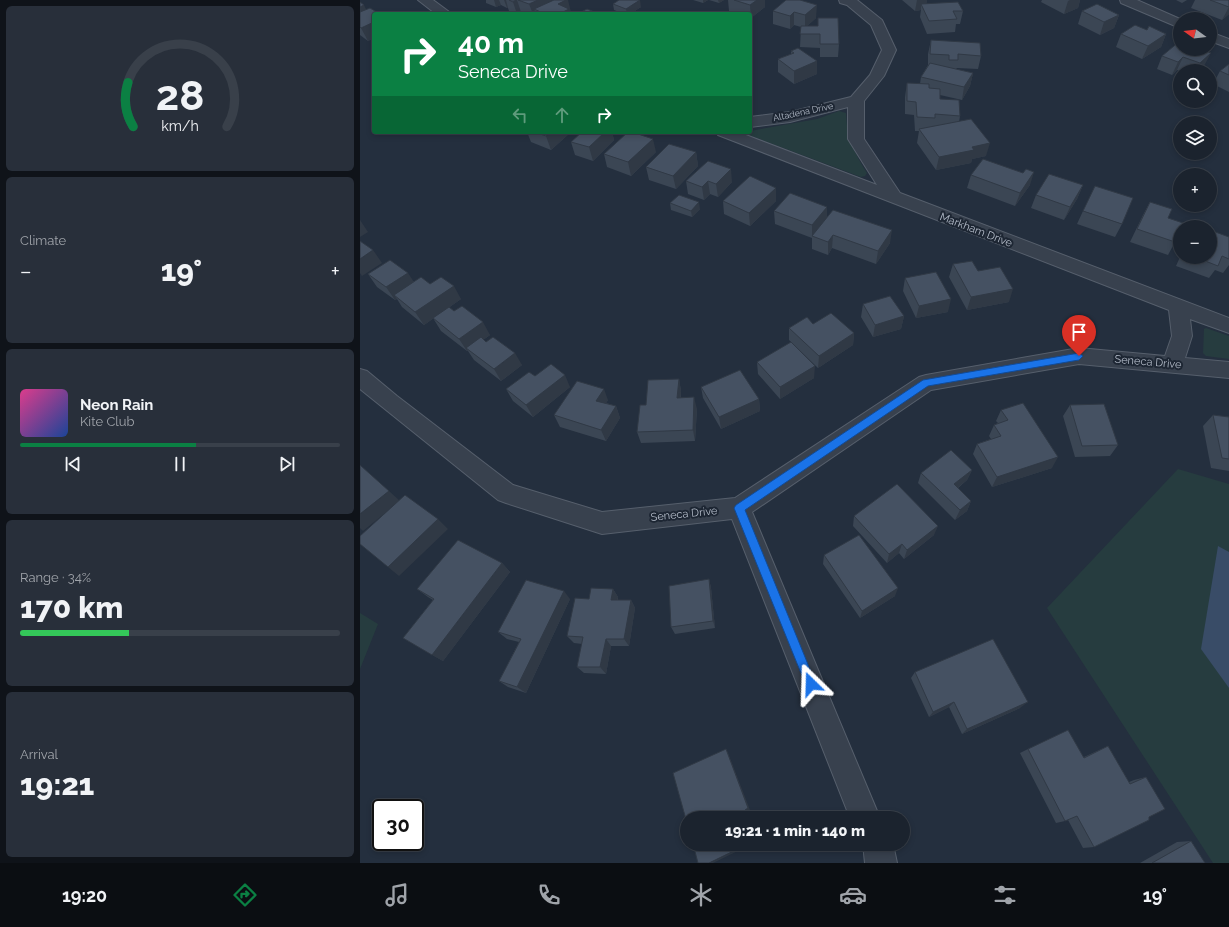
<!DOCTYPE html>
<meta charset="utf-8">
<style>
:root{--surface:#1b232e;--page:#282f3a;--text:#f1f3f6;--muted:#a0a4aa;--line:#39404a;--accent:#0b8043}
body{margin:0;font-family:Raleway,sans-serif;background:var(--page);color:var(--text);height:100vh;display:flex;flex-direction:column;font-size:15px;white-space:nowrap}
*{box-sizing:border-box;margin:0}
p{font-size:13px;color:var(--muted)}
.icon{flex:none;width:22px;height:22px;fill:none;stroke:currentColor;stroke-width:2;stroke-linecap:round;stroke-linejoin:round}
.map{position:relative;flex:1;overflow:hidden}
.panel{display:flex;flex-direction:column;gap:6px;padding:6px;background:#0f1319;width:360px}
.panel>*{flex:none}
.top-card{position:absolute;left:12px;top:12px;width:380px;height:122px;border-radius:4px;box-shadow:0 2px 6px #0003,0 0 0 1px var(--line);background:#0b8043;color:#fff;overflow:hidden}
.needle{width:26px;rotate:285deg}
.buttons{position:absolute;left:813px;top:12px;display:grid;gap:8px}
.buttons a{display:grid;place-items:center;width:44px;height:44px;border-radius:50%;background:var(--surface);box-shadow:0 2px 6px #0003,0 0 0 1px var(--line);font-size:20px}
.speed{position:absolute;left:12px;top:799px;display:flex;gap:8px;font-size:20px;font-weight:700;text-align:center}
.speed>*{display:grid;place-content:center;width:52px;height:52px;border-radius:50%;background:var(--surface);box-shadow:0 2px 6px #0003,0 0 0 1px var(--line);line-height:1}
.speed .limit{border:2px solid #111;border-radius:6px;background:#fff;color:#111}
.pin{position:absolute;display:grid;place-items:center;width:34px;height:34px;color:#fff;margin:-41px -17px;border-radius:50% 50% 50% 0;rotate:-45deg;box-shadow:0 0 4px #0007}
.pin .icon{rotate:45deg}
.me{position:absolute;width:44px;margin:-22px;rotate:338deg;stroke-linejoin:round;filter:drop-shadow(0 0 3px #0008)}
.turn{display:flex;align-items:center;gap:14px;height:84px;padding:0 20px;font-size:18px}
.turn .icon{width:52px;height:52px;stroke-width:2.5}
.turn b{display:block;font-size:28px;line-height:34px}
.lanes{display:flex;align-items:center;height:38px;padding:0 20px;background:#0003;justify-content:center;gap:20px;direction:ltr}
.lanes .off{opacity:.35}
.big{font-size:30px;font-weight:800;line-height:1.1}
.panel .tile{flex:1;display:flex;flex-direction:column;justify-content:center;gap:6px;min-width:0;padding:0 14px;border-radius:6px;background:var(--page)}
.panel .dial{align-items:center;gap:0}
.dial svg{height:104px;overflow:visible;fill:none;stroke:var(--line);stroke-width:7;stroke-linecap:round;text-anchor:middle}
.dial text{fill:var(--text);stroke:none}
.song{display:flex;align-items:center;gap:12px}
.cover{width:48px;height:48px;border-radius:6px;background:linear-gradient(135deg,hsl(330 70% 55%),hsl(220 70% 35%))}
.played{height:4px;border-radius:2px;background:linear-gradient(90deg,var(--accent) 55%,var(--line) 55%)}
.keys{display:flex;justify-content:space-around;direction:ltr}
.heat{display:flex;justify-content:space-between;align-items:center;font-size:22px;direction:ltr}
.charge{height:6px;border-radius:3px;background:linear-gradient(90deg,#34c759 34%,var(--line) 0)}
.trip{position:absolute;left:320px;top:811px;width:230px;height:40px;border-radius:20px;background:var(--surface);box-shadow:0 2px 6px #0003,0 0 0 1px var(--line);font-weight:800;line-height:40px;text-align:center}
.menu{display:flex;height:64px;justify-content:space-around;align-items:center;background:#0b0e12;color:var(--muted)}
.menu .icon{width:28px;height:28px}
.menu .current{color:var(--accent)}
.menu b{font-size:18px;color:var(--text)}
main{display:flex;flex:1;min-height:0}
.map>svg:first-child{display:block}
.green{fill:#263c3f}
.water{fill:#394c67}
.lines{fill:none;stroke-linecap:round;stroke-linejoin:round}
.minor-casing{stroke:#565f6c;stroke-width:2}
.minor{fill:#38414e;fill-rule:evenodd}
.wall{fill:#3b4654}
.shaded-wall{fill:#303945}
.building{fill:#455162;stroke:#303945}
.route{fill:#1a73e8;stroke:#114b97}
.labels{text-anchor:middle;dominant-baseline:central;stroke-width:4;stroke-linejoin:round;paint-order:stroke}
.far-street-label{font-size:9px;fill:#b4bcc9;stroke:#1d2633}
.street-label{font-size:11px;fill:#b4bcc9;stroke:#1d2633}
</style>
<main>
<section class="panel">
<div class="tile dial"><svg viewBox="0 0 100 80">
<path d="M14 69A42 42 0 1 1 86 69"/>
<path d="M14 69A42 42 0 0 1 10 35" stroke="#0b8043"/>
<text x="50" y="56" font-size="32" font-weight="700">28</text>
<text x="50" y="72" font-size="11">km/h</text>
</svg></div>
<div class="tile"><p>Climate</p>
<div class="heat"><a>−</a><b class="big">19°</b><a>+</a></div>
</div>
<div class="tile">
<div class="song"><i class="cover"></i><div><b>Neon Rain</b><p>Kite Club</p></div></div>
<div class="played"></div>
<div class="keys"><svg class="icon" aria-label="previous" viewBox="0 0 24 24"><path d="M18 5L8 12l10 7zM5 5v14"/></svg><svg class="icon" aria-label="pause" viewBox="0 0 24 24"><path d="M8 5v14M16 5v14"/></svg><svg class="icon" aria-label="next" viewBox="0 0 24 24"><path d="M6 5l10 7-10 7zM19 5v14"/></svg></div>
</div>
<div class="tile"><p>Range · 34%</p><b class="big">170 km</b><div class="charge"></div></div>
<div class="tile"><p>Arrival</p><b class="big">19:21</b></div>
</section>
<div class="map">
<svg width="869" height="863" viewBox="0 0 869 863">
<rect width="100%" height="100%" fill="#242f3e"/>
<path class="green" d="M479 111 486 113C487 138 494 152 507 173L505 176 501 177 389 135 387 133 390 131 457 119Z
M846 328 869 336V359L846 356 843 353 844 329Z
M818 469 869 484V863H853L687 608Z
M0 613 18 624 0 669Z"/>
<path class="water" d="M858 546 869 552V688L841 649Z"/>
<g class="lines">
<g class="minor-casing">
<path id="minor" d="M58 0H73L92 14H76Z
M479 0H497L522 20 536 50 524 76 504 101V139L540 193 869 318V333L830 319 832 336 825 358 869 362V378L719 364 571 390 392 512 520 818H490L372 519 242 534 146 503 138 500 0 389V369L7 371 37 396 153 485 242 512 375 498 559 377 566 375 719 348 805 356 812 336 809 310 358 135 356 132H378L517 185 488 139V107L430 122 390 127V117L430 112 491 97 510 75 522 50 511 25 487 5 480 3Z
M760 0H777L820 19V28L761 3Z
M850 32 869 39V48L850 41Z
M503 844H533L537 863H505Z"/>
</g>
<use href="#minor" class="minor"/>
</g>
<path class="wall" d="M126 0H194L211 12 210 13 211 14H165L161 12 158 14H156L149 11 148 8H147L141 5 136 7 126 3Z
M333 0H348L343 3Z
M349 0H364L359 3Z
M368 0H405V7L391 18H390V14H379L369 11Z
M426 0 456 18 447 26H458V18L479 44 478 57H460V48L440 47 441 27 434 25 430 29 413 24V11Z
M542 0H567L566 4 603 11 600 24H596L595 32 567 34 560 17 561 10 555 11Z
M682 0H720L718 8 704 14 681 2Z
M816 0H827L822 3Z
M835 0H869V14L862 20 831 8Z
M0 2 6 10 14 14V38L8 41 0 35Z
M253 4 281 7 270 14H264L254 10Z
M722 11 759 15 754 28 740 35 718 24Z
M761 34H806L801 47 782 59 756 47Z
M571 40 621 56 618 69 597 68 596 69 613 73 610 86 602 100 580 95V99L600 116 599 122 626 156 612 159 611 163 576 170 557 143 559 131H555L554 115 545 114V97L547 83 560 84 561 77 568 65V54Z
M820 41 844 66 839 71H820L817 70 812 75 797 69 802 56Z
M438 48 457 74 434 84 418 72V59L431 54V51Z
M869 64V92L853 84 860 71Z
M167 132H211L191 150 171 142Z
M222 132H252L254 140 233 161 215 155 211 142Z
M296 152 271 176 247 167 244 154Z
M336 152 338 166 316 189 289 180 286 167Z
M348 161 372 182 358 197 350 194 344 200 328 194 326 181Z
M611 175 670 185 655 206 607 188Z
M723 185 717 199 704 220 671 208 676 195Z
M363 201H416L390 226 364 214Z
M790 202 808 218 815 242 808 255 770 242 783 215Z
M310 203 340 209 332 217 311 210Z
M467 207V217L530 243 516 264 472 248 468 255 452 249V238L415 224 414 211Z
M723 211 762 224 755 237 717 224Z
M869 237V265L863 273 855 270 849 278 816 266 820 257H850Z
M593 264 618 271 649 302 607 310 589 277Z
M8 274 70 284 101 299 64 325 42 307 37 299 35 300 17 287Z
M545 278 588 312 556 318 543 291Z
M503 304 544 316 541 329 513 337 501 317Z
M94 311 130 335 123 340 162 365 141 381 114 360 108 351H107L81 331 73 318Z
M429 328 494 333 493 345 458 368 429 340Z
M397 362 454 378 420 399 398 374Z
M175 376 210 387 173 417 153 401 146 389Z
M319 379 321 391V398L337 409 335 441 281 443 277 432 286 405Z
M341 387 399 399 400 411 361 429 343 398Z
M248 400 246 403 256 406 260 418 246 441 200 427 194 415Z
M710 405 758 445 750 456 715 457 703 416Z
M641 410 692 468 632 487 613 454 617 444 631 439 629 436 634 425 638 423 636 421Z
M853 415 869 417V471L851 468 843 426Z
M612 470 607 480 598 488 611 501 607 511 595 520 558 483 561 473Z
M494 516 574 535 544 559 539 553 527 563 493 526Z
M464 555 535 596 500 618 463 564Z
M142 563 150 572 83 661 43 638 73 600 68 597 57 589Z
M349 579 351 588 355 628 315 634 311 627Z
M253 589 258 597V600H271L275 608 269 646H251L246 674 224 673 217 667 222 644 214 643 207 636 229 599Z
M210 599 166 693 148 687 139 681 159 642 147 639 138 632Z
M555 672 660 708 602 734 589 707 569 717 551 678Z
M748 746 769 782 774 780 786 777 789 817 734 847 723 848 708 820 705 821 696 823 660 753 668 749 724 757Z
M831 841 845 863H780L817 842Z"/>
<path class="shaded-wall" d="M134 0H139L141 5 136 7Z
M144 0H146L148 8H147Z
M149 0H157L161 12 157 14 153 2Z
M178 0H194L174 9 176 14H173L169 4Z
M206 0H208L211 12 210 13 211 14H199L198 4Z
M280 0 281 7 270 14H267L266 9Z
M343 0H348L343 3Z
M358 0H364L359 3Z
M397 0H405V7L391 18 390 5Z
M557 0H567L566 8 561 4V10L555 11Z
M710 0H720L718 8 704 14 708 1Z
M4 5 10 18 0 22V7Z
M457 5 456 18 445 28V15Z
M869 7V14L862 20Z
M434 12V25L430 29V16Z
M759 15 754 28 740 35 744 22Z
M14 22V38L8 41 1 28Z
M806 34 801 47 782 59 788 46Z
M851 53 844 66 839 71H836L840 63Z
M823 57 817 70 812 75 818 62Z
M457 61V74L434 84V71Z
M613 73 610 86 602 100 604 87Z
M191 132H211L191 150 186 136Z
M245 132H252L254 140 233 161 229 147Z
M293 139 296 152 271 176 268 162Z
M630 143 626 156 612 159 611 163 576 170 579 157 612 147Z
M336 152 338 166 316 189 313 176Z
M371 169 372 182 358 197 356 184Z
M674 172 670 185 655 206 660 193Z
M348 181 350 194 344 200 342 187Z
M723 185 717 199 704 220 710 207Z
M416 188V201L390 226 389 213Z
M339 202 340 209 332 217 331 211Z
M467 207V220L452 236V238V225Z
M0 220 8 232 0 237Z
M532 230 530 243 516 264 518 251Z
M473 235 472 248 468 255V242Z
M13 250 22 263 2 276 0 273V259Z
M48 273 56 285 34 295 37 299 35 300 26 287Z
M94 286 101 299 64 325 55 312Z
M653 289 649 302 607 310 611 297Z
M591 299 588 312 556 318 559 306Z
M544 316 541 329 513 337 515 325Z
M123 322 130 335 109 350 106 348 108 351H107L99 339Z
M494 333 493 345 458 368 459 356Z
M155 353 162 365 141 381 134 369Z
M455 366 454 378 420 399V387Z
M205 375 210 387 173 417 166 405Z
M319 379 321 391 320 409 317 398Z
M244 389 248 400 241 412 236 401Z
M334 397 337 409 335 441 333 430Z
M399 399 400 411 361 429 359 417Z
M256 406 260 418 246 441 241 430Z
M698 457 692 468 632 487 637 477Z
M612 470 607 480 590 494 594 484Z
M29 491 40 501 3 531 0 528V514Z
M611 501 607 511 595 520 600 510Z
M78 519 88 529 39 576 28 567Z
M578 526 574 535 544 559 547 550Z
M542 544 539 553 527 563 529 554Z
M142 563 150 572 83 661 72 655Z
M349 579 351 588 355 628 353 621Z
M538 588 535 596 500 618 502 611Z
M253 589 258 597 256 608 251 600Z
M204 591 210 599 166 693 157 687Z
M271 600 275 608 269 646 264 639Z
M246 639 251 646 246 674 240 667Z
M594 702 589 707 569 717 573 712Z
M668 702 660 708 602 734 607 729Z
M366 749 368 753 390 810 386 812 388 818H387Z
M388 844H392L353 863H349Z"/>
<path class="building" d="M149 0H156L153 2Z
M158 0H178L169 4Z
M194 0H206L198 4 209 9 199 14H185L174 9Z
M259 0H280L266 9 253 4Z
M374 0H397L390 5Z
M426 0H440L457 5 445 15 434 12 430 16 413 11Z
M850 0H869V7Z
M0 2 4 5 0 7Z
M598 2 603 11H593L597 19 569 21 561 4Z
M737 4 759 15 744 22 722 11Z
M10 8 20 14H14V22L1 28 0 27V12Z
M227 9 240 14H213L216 12 219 13Z
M458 18H478L479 44H460V34H440L441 26H458Z
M775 25 787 30 789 26 806 34 788 46 761 34Z
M571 40 620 43 621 56 598 54V60H589V55L570 54Z
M820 41V49H842L851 53 840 63 823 57 818 62 802 56Z
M438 48 457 61 434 71 418 59 434 53 431 51Z
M570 63 613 73 604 87 561 77Z
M869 64V75L860 71Z
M547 83 569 84V88L580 89V99L599 100 600 116 575 114V118L557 117 556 102 547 101Z
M611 119 630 143 612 147 614 150 579 157 559 129Z
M174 132H191L186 136Z
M222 132H245L229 147 211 142Z
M268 132H272L293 139 268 162 244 154Z
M309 144 336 152 313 176 286 167Z
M623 159 663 173 666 169 674 172 660 193 611 175Z
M348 161 371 169 356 184 348 181 342 187 326 181Z
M689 174 723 185 710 207 676 195Z
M390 176 416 188 389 213 363 201Z
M735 186 773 198 762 224 723 211Z
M430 193 467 207 452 225 414 211Z
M319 195 339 202 331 211 310 203Z
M790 202 812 209 808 218 823 223 822 227H820V231L815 242 777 229Z
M473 210 532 230 518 251 473 235 468 242 452 236Z
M850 230 869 237V259L862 256 858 266 835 257H850Z
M0 241 13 250 0 259Z
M30 260 48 273 26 287 8 274Z
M612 261 618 271 640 267 653 289 611 297 593 264Z
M576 272 591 299 559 306 545 278Z
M61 277 70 284 81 277 94 286 55 312 34 295Z
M530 296 544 316 515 325 503 304Z
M102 306 123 322 99 339 73 318 89 307 94 311Z
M471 313 494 333 459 356 429 328 447 317 453 324Z
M121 337 126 342 133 337 155 353 134 369 106 348Z
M431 342 455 366 420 387 397 362Z
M191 364 205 375 166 405 146 389 169 372 175 376Z
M380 370 399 399 359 417 341 387Z
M319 379 317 398 334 397 333 430 277 432 280 405H286L288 380Z
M217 381 244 389 236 401 256 406 241 430 194 415Z
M663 403 698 457 637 477 617 444 641 436 634 425 648 420 641 410Z
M744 404 758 445 722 446 710 405Z
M853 415 869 417V459L862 458Z
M591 450 612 470 594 484 611 501 600 510 561 473Z
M0 465 29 491 0 514Z
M537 484 578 526 547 550 542 544 529 554 494 516Z
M45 495 78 519 28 567 0 544V536Z
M499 535 538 588 502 611 464 555Z
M98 540 142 563 72 655 43 638 74 599 57 589Z
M349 579 353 621 311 627 309 586Z
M166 580 204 591 157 687 139 681 161 639 138 632Z
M231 588 253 589 251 600H271L264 639H246L240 667H217L223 637 207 636 215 598 229 599Z
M633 639 668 702 607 729 594 702 573 712 555 672Z
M708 730 724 758 748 746 770 784 786 777 805 809 789 817V820L734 847 717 816 705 821 668 749Z
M366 749 388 808 385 810 387 818H327V823L313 773Z
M831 841 845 863H792Z
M333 844H388L349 863H338Z"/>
<path class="route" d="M719 353 723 356 719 360 568 386 385 510 456 684 455 688 451 689 447 688 374 508 376 505 563 380Z"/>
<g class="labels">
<g class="far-street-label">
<text transform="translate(443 112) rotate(-12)">Altadena Drive</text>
</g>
<g class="street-label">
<text transform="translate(616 230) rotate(21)">Markham Drive</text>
<text transform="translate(788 362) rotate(5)">Seneca Drive</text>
<text transform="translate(324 514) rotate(-6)">Seneca Drive</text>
</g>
</g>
</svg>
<div class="buttons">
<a><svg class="needle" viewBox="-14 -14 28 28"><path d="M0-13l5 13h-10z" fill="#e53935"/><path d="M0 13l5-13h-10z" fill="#a0a4aa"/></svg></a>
<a><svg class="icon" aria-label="search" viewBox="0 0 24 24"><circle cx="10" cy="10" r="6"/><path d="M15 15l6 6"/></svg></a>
<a><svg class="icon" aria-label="layers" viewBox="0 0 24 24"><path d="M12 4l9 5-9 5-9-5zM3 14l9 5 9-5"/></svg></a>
<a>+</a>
<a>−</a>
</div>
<div class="speed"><div class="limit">30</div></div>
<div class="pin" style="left:719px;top:356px;background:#d93025"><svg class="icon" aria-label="arrive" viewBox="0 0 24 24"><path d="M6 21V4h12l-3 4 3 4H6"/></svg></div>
<svg class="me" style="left:451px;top:684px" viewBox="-20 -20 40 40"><path d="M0-17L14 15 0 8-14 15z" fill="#1a73e8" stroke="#fff" stroke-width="4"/></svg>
<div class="trip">19:21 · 1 min · 140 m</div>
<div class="top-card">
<div class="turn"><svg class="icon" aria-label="right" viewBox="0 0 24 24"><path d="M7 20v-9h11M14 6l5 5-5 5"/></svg><div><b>40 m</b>Seneca Drive</div></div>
<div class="lanes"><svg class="icon off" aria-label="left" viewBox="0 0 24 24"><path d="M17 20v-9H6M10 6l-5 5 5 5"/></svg><svg class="icon off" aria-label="ahead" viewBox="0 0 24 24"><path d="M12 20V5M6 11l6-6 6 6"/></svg><svg class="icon" aria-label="right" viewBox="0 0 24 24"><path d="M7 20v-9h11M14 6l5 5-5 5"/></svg></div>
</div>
</div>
</main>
<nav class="menu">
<b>19:20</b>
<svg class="icon current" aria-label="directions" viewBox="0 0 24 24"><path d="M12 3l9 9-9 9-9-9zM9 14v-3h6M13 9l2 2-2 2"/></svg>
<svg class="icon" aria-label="music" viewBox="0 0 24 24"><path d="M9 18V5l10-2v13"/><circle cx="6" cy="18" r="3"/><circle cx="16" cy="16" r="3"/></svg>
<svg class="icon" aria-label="phone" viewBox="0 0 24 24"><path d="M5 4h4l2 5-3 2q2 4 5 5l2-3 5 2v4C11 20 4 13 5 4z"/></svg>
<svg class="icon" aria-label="climate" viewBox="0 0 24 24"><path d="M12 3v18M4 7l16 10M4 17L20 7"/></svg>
<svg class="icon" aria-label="car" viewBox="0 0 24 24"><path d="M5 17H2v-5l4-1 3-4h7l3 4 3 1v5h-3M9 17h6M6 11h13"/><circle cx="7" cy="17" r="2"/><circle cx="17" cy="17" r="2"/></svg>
<svg class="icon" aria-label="filters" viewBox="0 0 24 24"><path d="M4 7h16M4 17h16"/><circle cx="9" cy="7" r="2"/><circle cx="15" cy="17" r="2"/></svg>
<b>19°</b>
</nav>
